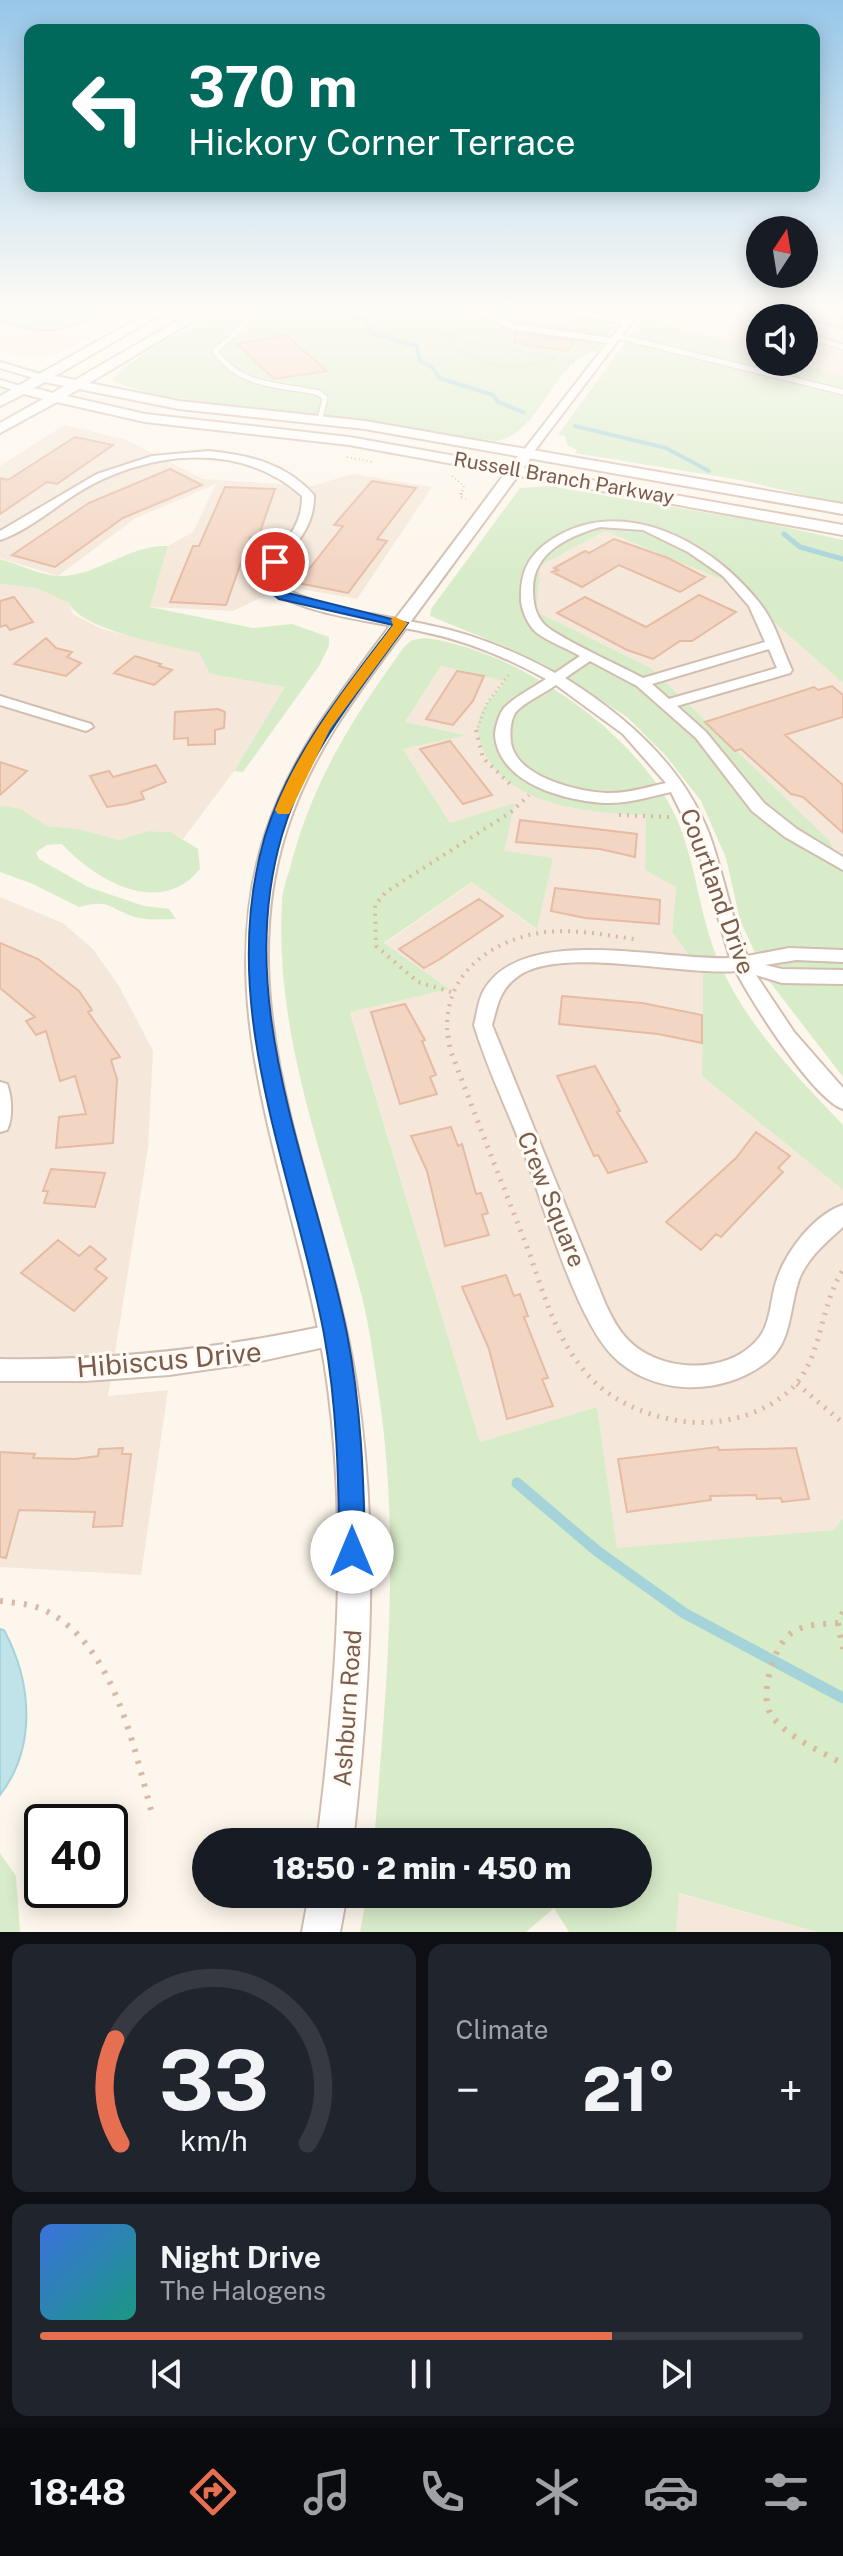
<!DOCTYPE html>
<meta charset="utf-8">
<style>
:root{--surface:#171b24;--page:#20242c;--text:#f1f3f6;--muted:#9ea1a6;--line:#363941;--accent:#e76f51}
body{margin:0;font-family:"Public Sans",sans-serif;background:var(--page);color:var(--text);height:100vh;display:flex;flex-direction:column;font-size:30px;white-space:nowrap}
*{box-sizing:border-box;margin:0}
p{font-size:26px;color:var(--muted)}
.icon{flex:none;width:44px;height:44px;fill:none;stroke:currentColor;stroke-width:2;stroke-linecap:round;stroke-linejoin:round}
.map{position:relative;height:1932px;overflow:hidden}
.panel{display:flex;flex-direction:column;gap:12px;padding:12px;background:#0d0f14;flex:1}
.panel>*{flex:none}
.guide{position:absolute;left:24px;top:24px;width:796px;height:168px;border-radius:16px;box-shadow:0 4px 20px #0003;background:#00695c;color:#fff;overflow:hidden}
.needle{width:52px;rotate:12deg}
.buttons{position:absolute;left:746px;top:216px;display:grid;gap:16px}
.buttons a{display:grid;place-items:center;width:72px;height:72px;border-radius:50%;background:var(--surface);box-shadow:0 4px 20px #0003;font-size:40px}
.speed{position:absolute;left:24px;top:1804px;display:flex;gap:16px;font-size:40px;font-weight:700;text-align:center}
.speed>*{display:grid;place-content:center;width:104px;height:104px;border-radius:50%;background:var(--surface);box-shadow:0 4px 20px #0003;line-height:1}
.speed .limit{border:4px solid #111;border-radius:12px;background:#fff;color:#111}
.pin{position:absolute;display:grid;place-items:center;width:68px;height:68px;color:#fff;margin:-34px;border:4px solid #fff;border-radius:50%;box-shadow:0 2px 8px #0007}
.me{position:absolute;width:88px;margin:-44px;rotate:0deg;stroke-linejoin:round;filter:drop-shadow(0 0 6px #0008)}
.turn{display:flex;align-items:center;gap:28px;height:168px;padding:0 32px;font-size:36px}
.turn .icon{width:104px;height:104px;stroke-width:2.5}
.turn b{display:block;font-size:56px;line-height:68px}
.big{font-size:60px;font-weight:800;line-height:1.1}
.panel .card{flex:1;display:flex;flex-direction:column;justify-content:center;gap:12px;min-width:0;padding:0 28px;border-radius:16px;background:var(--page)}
.panel .dial{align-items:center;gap:0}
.dial svg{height:208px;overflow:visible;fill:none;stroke:var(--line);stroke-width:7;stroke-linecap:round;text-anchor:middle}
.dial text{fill:var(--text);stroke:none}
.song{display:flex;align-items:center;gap:24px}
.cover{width:96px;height:96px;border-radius:12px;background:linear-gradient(135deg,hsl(220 70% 55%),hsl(170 70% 35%))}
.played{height:8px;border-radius:4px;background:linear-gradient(90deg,var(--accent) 75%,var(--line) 75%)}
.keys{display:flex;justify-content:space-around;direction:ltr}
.heat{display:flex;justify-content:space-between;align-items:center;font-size:44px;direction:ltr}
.panel .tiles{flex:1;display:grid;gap:12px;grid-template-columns:1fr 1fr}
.card:last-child{grid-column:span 2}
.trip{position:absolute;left:192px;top:1828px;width:460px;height:80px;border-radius:40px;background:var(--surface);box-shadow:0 4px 20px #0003;font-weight:800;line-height:80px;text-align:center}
.dock{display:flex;height:128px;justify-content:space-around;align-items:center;background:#090b0e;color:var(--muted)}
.dock .icon{width:56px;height:56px}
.dock .current{color:var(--accent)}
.dock b{font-size:36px;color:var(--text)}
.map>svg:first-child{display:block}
.residential{fill:#f5e8da}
.commercial{fill:#fde8e0}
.green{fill:#d8ecc9}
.water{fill:#bfe3e8;stroke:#a5d3da;stroke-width:2}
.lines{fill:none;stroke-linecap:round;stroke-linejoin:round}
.stream-far2{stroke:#a5d3da;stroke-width:4}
.stream-far1{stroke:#a5d3da;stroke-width:5}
.stream{stroke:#a5d3da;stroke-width:11}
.building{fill:#f3d5c3;stroke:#e6bba3;stroke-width:2}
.service-casing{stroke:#d1beb0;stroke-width:7}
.minor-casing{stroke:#d1beb0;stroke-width:4}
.tertiary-casing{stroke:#d1beb0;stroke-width:4}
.secondary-casing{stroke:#d6c0b0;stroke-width:4}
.path-far4{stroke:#d9b8a5;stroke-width:2;stroke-dasharray:1 3;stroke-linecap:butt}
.path-far3{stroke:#d9b8a5;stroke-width:3;stroke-dasharray:1 4;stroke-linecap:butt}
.path-far2{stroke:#d9b8a5;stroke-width:4;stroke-dasharray:2 6;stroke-linecap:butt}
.path-far1{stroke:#d9b8a5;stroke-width:5;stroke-dasharray:2 7;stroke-linecap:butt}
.path{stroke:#d9b8a5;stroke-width:6;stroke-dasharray:3 9;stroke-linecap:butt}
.service{stroke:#fff;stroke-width:5}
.minor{fill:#fff;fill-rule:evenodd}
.tertiary{fill:#fff;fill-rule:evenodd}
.secondary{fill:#fff;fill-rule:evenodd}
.route{fill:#1a73e8;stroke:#114b97;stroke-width:2}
.slow{fill:#f59e0b}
.labels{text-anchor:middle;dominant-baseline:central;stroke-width:6;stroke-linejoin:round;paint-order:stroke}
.far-street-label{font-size:20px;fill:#7a5c4d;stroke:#fffaf3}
.street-label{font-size:24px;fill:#7a5c4d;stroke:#fffaf3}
.near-street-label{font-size:28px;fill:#7a5c4d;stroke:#fffaf3}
</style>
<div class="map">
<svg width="843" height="1932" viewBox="0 0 843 1932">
<rect width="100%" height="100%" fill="#fdf6ec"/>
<path class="residential" d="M64 425 124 439 203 479 312 486 353 474 432 487 357 599 285 586 233 611 150 607 168 546 193 532 216 484 136 518 58 576 0 558V466Z
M605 531 728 582 843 683V872L830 841 651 668 537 612 540 566Z
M0 584 36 588 69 603 73 614 102 629 199 653 210 674 285 687 234 771 183 839 171 832 148 831 119 840 79 829 47 826 21 809 0 807Z
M441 666 506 681 484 705 527 792 574 808 647 815 645 869 676 887 672 932 703 975 702 1076 843 1190V1518L835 1530 617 1549 597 1407 480 1442 350 1011 448 989 384 944 473 882 536 929 553 858 504 852 450 823 403 749 464 734 405 722Z
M0 897 63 923 92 948 119 986 153 1051 148 1148 108 1396 168 1390 141 1575 0 1567Z
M678 1893 817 1932H676Z"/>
<path class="commercial" d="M0 309H138L64 352 39 358 0 352Z
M649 309H843V376L796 362H804V318H760V351L644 317Z"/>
<path class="green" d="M234 309H627L596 352C552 359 543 434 495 441L154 395 112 381C125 361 184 330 207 319 217 314 227 317 237 310Z
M644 317 760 351V362H796L843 376V504L740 480 575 453 577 450 567 445 565 436 558 435Z
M549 486 767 523 843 540V683L728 582 605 531 540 566 537 612 651 668 830 841 843 872V1077L766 977 740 920 726 858 701 801 666 756 627 717 567 678 504 646 430 616 431 609 520 488Z
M168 546 150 607 253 628 292 624 329 637V646L319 666 243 772 234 771 285 687 210 674 199 653C168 645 81 630 69 603L36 588 0 584V559C19 564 41 576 60 576 98 576 129 544 168 546Z
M425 638C516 649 636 732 675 815 697 863 699 919 721 967 749 1028 797 1077 843 1125V1190L702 1076 703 975 672 932 676 887 645 870 646 815C594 813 511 808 484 752 479 741 476 727 480 716 484 702 497 693 505 681L441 666 405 722 467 735 403 749 450 823 515 803 504 851 553 858 537 929 472 882 384 943 449 989 350 1012 480 1442 597 1407 617 1548 834 1530 843 1518V1932H817L679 1893 676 1932H569L554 1908 526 1932H360L367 1894H638V1842H374C386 1691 401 1546 379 1395 374 1363 370 1329 362 1297 328 1168 274 1039 282 903 282 889 289 874 292 860 316 775 353 718 404 647L412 640Z
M6 806 21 809 47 826 79 829 119 840 148 831 171 832 198 849 200 869C161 918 96 881 62 844L47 845 36 852 39 859 88 887 144 906 169 909 176 919C162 919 143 921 129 915 106 905 106 900 79 907L33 884 0 872V807Z
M0 1853 16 1876 20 1932H0Z"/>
<path class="water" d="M0 309H107C67 334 48 335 2 323Z
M0 1629 4 1630C32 1682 37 1747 0 1795Z"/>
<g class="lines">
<path class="stream-far2" d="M316 309 364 320 372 334 417 346 420 361 433 368 439 378 493 395 498 402 523 412
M575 426 666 448 709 471"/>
<path class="stream-far1" d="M784 534 800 547 843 559"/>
<path class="stream" d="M517 1483 597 1551 684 1613 843 1698"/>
</g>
<path class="building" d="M517 309H534L590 321 582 331 516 322Z
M792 309H843V329L791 314Z
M515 333 574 341 567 351 515 343Z
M286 335 327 371 274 379 237 344Z
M75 437 113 445 57 484 47 482 0 514V478L8 480Z
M170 469 202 485 123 518 55 567 12 555 89 503Z
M372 481 416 488 377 539 387 541 348 593 298 583 343 526 334 525Z
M225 487 275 489 260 532 257 538 250 537 226 605 170 602 193 546H199Z
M614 539 668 558 705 577 680 592 619 565 582 587 552 572 558 570 554 568 585 551 589 553Z
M699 595 736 612 692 641H680L653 659 627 650 557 613 585 597 646 627Z
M14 597 33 622 10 630 6 625 0 627V601Z
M46 638 56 648 72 652 67 657 81 663 66 676 14 664Z
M135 656 161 664 159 666 172 670 154 685 114 673Z
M457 671 484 676 473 701 453 725 426 719Z
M832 686 843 695V717L785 735 843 785V833L803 797 791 794 741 749 735 751 705 722 814 687 818 690Z
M218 709 225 712 224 728 215 730V744L188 745V738L174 739 175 712Z
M450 741 492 795 463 804 420 749Z
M0 762 27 771 0 795Z
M156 765 166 782 141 792 144 799 126 804 107 807 90 776 109 771 113 777Z
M520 820 637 834 635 857 600 849 516 842Z
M555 888 660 900 659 924 585 918 551 911Z
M479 899 503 916 440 959 424 968 399 949Z
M0 943 38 959 79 991 92 1010 88 1012 120 1057 111 1060 117 1079 113 1143 56 1148 59 1117 86 1114 75 1076 60 1081 46 1031 36 1035 26 1021 35 1017 0 988Z
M562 996 642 1003 702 1015V1043L658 1034 559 1024Z
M405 1004 425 1040 422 1041 436 1075 430 1077 437 1094 400 1104 371 1012Z
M595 1066 620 1111 617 1112 647 1162 608 1173 598 1155 594 1156 557 1076Z
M451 1127 458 1146 462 1144 476 1194 481 1193 488 1213 482 1215 489 1235 445 1246 427 1171 411 1136Z
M756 1132 790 1156 778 1168 783 1172 757 1199 721 1237 716 1234 701 1250 666 1222 736 1158Z
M51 1169 105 1173 95 1207 44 1203 48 1191H43Z
M58 1240 79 1256 90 1246 106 1259 95 1269 107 1278 74 1311 21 1273Z
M506 1275 514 1296 520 1294 528 1316 524 1317 548 1378 542 1379 553 1406 507 1419 489 1349 462 1287Z
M718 1447 719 1450 796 1448 809 1499 782 1502 781 1498 757 1499 756 1495 710 1496 711 1500 627 1512 618 1459Z
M123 1448 122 1454H131L122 1526 93 1527 95 1512 19 1510 6 1558 0 1557V1452L35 1454 33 1458 75 1459 98 1456 99 1449Z"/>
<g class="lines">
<g class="service-casing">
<path id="service" d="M218 309 250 320 215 351C240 388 280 384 319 393L325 398 320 419
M720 309 760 321
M804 335 843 347
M617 336 843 392"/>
</g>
<g class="minor-casing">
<path id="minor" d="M471 309H482L512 324 611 338 623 323 537 309H562L626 318 633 309H642L532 454 528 455 523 452 524 450 607 343 510 329Z
M0 362 47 376 49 378 44 381 0 368Z
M0 380 27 388 28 390 23 393 0 386Z
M209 451C250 455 286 464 314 495 315 529 291 549 272 574L274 583C322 611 375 613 428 625 473 634 515 651 555 673L580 656C566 648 549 642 537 633 527 625 520 607 521 595 521 570 530 554 551 540 622 493 711 542 758 601 775 621 781 647 792 670L790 673 677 706 706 732 764 803 797 829 843 857V870L785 837 752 811 696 738 637 686 590 661 565 678C629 718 689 771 713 845 725 882 732 920 747 956L789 948 843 950V962L796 960 765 965 782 969 843 970V984L782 983 756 975 794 1032 843 1088V1109C813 1099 751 1001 736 971 680 976 559 945 517 977 500 989 497 1007 492 1025L605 1303C611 1316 618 1330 628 1340 659 1372 726 1376 757 1340 771 1325 770 1301 776 1282 785 1253 813 1215 843 1205V1227C827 1241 809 1257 800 1277 789 1305 793 1341 768 1361 724 1397 652 1397 612 1355 577 1319 545 1211 527 1161 510 1115 488 1071 474 1025 477 1014 478 1000 484 990 523 923 664 961 730 958L697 845 671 792C649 797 627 804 604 803 564 800 500 784 495 736 495 728 499 713 505 707 516 696 533 688 546 679 508 658 467 641 424 632 369 620 313 617 263 588L260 574C278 549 303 529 302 496 240 440 147 451 79 492 53 508 29 530 0 540V531L97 474 152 456ZM600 527 643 530 688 552 723 576 749 606 765 642 643 678C625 668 554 636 544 624 535 614 533 603 533 589 533 552 569 536 600 527ZM769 649 777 668 669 699 652 684ZM556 685 623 734 666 783C648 787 629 793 611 793 581 793 517 778 511 743 510 734 510 722 515 713 524 702 545 693 556 685Z
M0 696 91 724 93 727 86 731 0 705Z
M0 1082 7 1084C12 1096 13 1119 7 1130L0 1132Z
M335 1324 343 1327 347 1335 343 1343 252 1363 169 1375 85 1381H0V1359C114 1361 224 1348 335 1324Z"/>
</g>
<g class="tertiary-casing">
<path id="tertiary" d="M523 449 535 452C491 513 447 572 403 632 356 695 311 754 287 829 226 1015 328 1200 356 1382 380 1535 370 1689 353 1842H317C336 1691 348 1539 328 1388 304 1204 204 1018 266 832 293 751 343 689 393 622 437 565 480 507 523 449Z
M309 1894H347L340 1932H302Z"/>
</g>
<g class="secondary-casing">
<path id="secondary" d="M155 309H170L55 376 75 380 198 309H213L89 383 179 401 365 421 843 504V514L365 429 179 409 79 389 67 396 145 414 349 437 843 525V535L349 445 145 422 57 402 0 433V423L43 399 24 394 0 406V396ZM45 382 64 386 53 393 34 388Z"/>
</g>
<path class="path-far4" d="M412 309 453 339 575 362
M453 339 454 345C484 371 523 370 558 358
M347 457 373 462
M452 476 464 486 461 495"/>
<path class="path-far3" d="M461 493 460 497 466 499
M476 732 487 703 510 673"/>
<path class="path-far2" d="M476 730 483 758 512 786
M619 815 669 817
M451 992 418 982 376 946 375 905 386 892 511 812 529 795
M448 1038C440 976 490 939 546 932 575 929 605 935 634 939"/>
<path class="path-far1" d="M448 1036 450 1049C475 1115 501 1181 527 1247 543 1291 555 1337 586 1373 611 1402 650 1418 688 1422 723 1425 762 1415 789 1391 823 1361 819 1306 843 1270
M797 1384 843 1423"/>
<path class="path" d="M0 1601C16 1603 34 1604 48 1612 114 1647 133 1744 151 1810
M843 1612 838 1623C823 1624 802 1624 790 1634 773 1647 759 1696 771 1715 788 1738 819 1750 843 1764
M838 1623 843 1649"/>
<use href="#service" class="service"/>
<use href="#minor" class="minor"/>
<use href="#tertiary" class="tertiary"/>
<use href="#secondary" class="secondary"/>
</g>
<linearGradient id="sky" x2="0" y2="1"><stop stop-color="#97c7e8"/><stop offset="0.53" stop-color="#fefbf6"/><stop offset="1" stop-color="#fefbf6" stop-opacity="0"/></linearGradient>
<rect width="843" height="580" fill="url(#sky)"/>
<path class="route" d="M270 559 281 562 273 574 274 584 288 593 408 623C359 691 306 753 282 835 232 1005 314 1170 347 1334 361 1405 364 1480 365 1552L361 1561 352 1565 342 1561 339 1552C339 1480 337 1405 324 1334 293 1169 215 1006 265 836 290 755 343 691 393 625L279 599 261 585 260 574Z"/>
<path class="slow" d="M395 617 408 623 330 729 289 814H278L275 810C303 740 348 685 393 625L391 619Z"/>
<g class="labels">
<g class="far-street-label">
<text transform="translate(564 478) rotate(10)">Russell Branch Parkway</text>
</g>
<g class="street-label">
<text transform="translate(718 891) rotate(70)">Courtland Drive</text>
<text transform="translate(552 1199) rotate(68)">Crew Square</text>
<text transform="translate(347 1708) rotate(-86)">Ashburn Road</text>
</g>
<g class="near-street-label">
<text transform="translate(169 1359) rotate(-5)">Hibiscus Drive</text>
</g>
</g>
</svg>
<div class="buttons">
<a><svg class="needle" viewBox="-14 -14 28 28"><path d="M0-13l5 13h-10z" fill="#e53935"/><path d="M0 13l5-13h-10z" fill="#9ea1a6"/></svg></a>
<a><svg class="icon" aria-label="sound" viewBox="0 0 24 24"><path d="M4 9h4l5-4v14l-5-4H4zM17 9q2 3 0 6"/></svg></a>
</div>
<div class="speed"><div class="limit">40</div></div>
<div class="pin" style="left:275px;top:562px;background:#d93025"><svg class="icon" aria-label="arrive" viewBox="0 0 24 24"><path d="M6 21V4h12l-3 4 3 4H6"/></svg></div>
<svg class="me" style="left:352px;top:1552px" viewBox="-20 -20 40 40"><circle r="19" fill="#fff"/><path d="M0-13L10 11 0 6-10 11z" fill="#1a73e8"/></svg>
<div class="trip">18:50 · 2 min · 450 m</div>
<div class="guide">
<div class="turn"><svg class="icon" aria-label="left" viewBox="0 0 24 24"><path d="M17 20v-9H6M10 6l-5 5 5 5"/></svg><div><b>370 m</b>Hickory Corner Terrace</div></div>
</div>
</div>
<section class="panel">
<div class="tiles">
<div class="card dial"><svg viewBox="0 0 100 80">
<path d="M14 69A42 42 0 1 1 86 69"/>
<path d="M14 69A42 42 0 0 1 12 29" stroke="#e76f51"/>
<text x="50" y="56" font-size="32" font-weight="700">33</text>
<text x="50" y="72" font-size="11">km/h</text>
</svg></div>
<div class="card"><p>Climate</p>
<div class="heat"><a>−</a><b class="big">21°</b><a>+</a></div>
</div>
<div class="card">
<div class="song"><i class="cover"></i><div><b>Night Drive</b><p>The Halogens</p></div></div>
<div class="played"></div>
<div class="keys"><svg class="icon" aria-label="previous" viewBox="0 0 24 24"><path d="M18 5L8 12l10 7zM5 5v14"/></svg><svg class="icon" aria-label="pause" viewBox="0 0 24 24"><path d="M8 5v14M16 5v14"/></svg><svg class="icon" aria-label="next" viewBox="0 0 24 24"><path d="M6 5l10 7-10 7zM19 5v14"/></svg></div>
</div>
</div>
</section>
<nav class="dock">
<b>18:48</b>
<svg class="icon current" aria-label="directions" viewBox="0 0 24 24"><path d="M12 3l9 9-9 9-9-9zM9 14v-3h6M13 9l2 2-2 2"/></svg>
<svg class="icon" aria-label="music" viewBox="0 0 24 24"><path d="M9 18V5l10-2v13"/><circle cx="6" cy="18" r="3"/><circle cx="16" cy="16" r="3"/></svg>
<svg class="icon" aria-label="phone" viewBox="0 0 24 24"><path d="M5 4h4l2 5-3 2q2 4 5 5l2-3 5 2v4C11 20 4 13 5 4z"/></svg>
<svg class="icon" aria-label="climate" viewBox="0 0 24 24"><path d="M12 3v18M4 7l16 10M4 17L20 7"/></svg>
<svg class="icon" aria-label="car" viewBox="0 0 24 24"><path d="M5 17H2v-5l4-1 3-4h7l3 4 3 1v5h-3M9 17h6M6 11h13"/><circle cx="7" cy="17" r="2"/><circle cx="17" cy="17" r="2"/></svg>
<svg class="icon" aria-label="filters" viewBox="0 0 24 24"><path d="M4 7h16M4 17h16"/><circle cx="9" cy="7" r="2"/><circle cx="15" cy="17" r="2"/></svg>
</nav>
